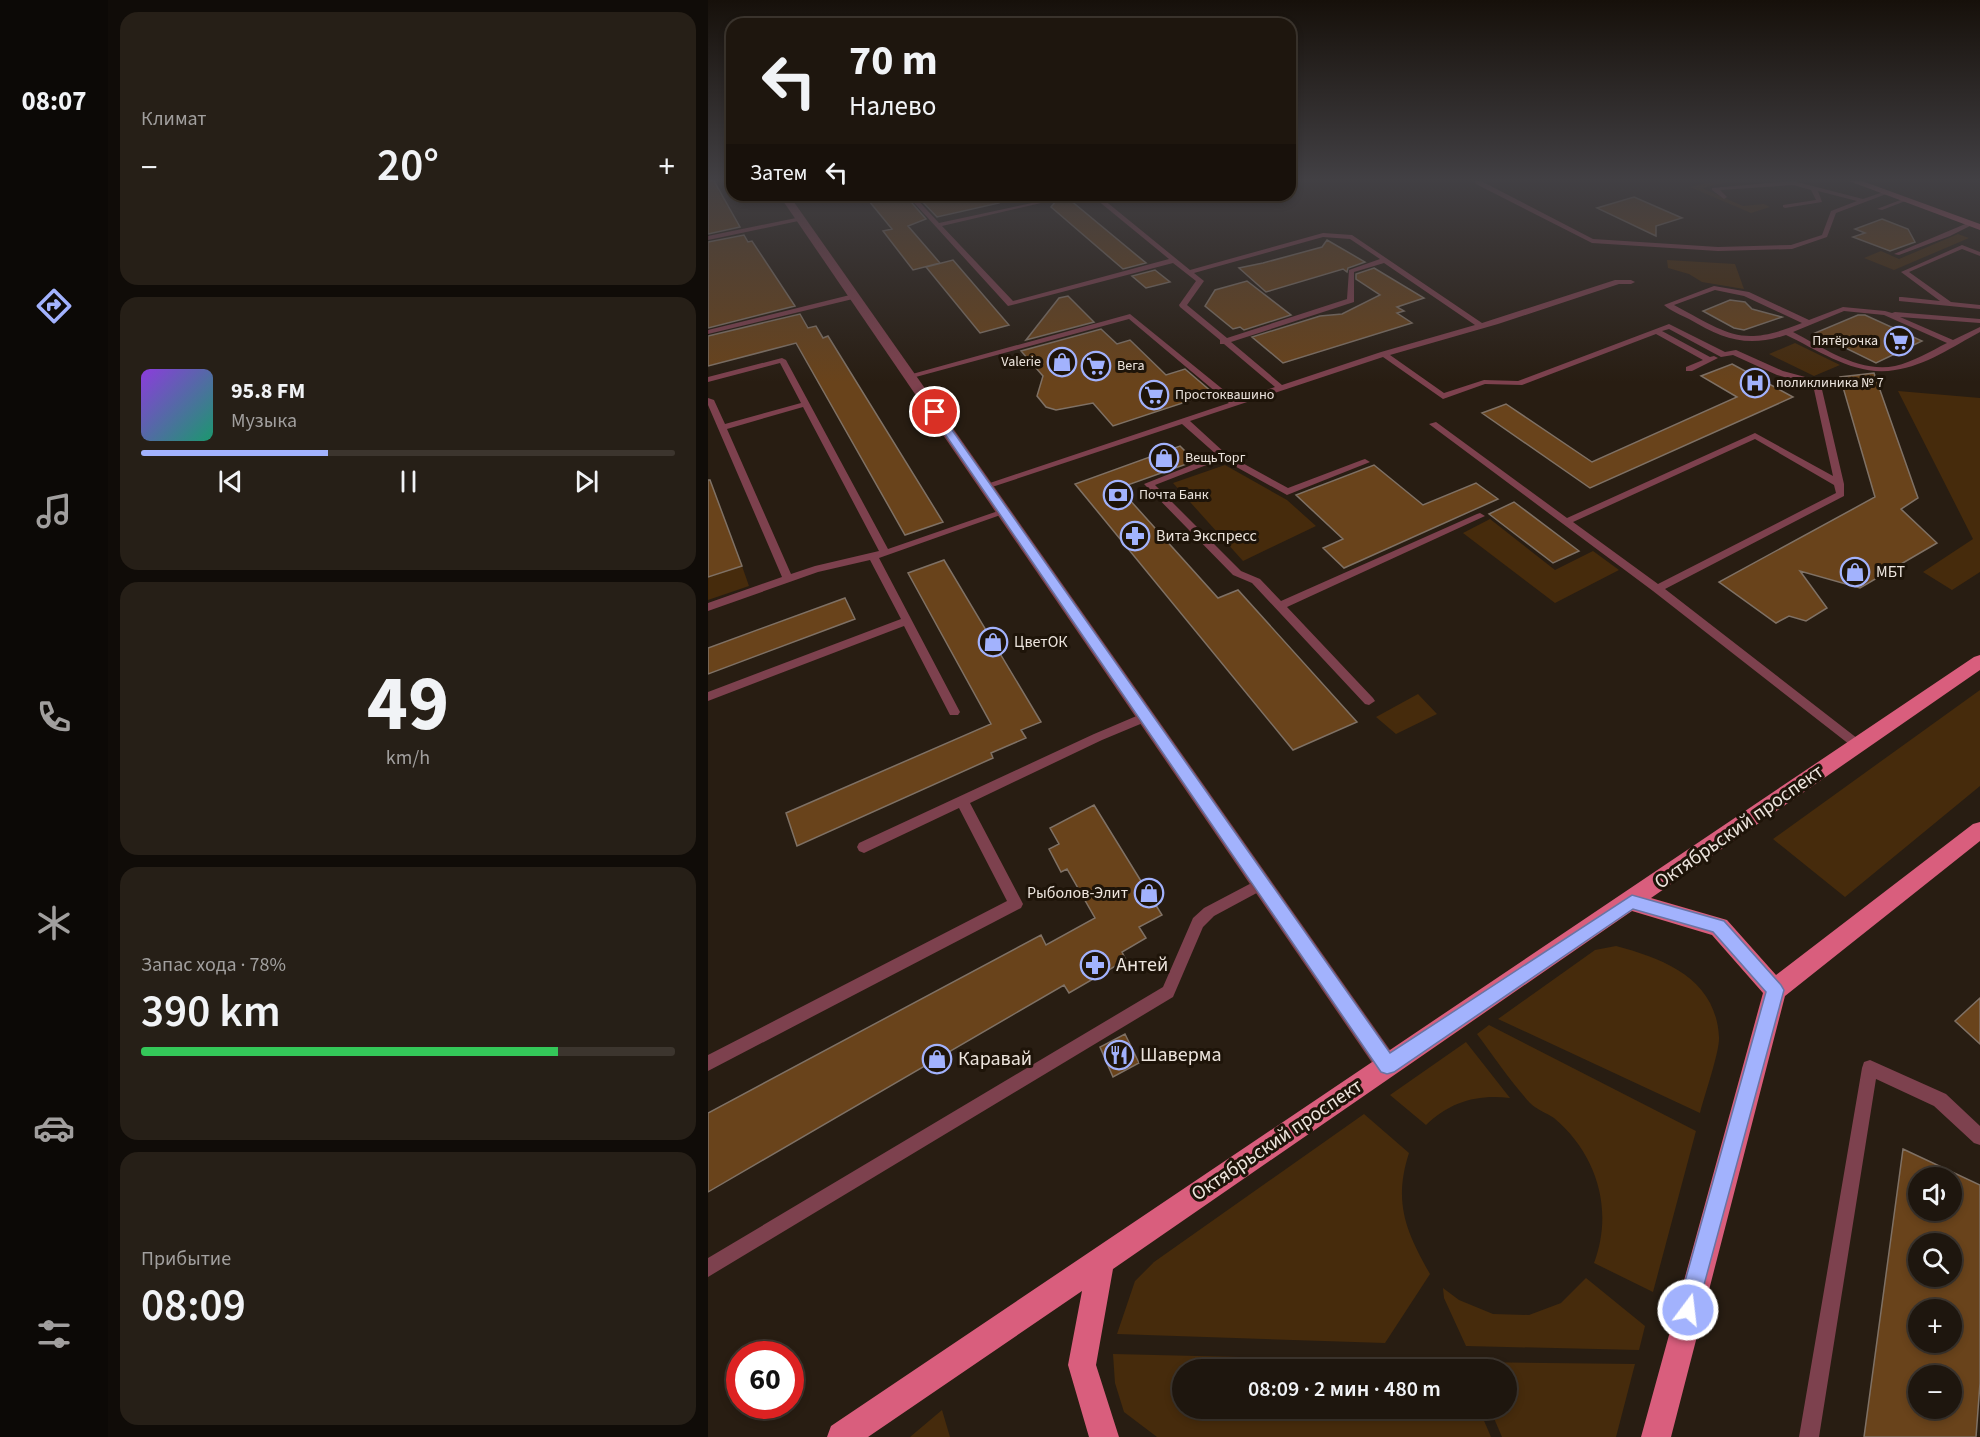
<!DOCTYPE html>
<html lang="ru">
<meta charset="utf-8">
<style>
:root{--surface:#1e160e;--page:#261f17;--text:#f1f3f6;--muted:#a19f9e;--line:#3c352e;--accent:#a2b2fd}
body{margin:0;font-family:"Source Sans 3",sans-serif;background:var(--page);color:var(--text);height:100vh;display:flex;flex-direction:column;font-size:22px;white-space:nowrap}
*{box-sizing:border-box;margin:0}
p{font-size:20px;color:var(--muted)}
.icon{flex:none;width:33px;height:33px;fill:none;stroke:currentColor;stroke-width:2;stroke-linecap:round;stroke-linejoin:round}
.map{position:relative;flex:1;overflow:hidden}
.details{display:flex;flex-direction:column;gap:12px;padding:12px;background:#100c08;width:600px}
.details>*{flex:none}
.hud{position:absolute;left:18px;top:18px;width:570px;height:183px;border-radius:18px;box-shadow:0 3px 9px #0003,0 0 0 2px var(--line);background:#1e160e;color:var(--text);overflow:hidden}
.controls{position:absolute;left:1200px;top:1167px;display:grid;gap:12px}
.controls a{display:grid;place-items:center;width:54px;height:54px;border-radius:50%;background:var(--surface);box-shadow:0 3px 9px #0003,0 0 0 2px var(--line);font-size:30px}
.speed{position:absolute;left:18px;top:1341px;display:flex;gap:12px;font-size:30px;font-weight:700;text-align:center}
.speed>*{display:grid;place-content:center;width:78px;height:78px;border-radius:50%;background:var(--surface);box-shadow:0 3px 9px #0003,0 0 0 2px var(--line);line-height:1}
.speed .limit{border:9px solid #d22;background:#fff;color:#111}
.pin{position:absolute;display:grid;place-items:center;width:51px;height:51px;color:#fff;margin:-26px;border:3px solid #fff;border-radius:50%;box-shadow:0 2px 6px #0007}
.me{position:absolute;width:66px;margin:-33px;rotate:15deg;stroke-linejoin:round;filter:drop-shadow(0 0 4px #0008)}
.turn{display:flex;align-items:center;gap:21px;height:126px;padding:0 24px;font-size:27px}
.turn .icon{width:78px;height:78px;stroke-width:2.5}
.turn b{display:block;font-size:42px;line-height:51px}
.then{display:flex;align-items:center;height:57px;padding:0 24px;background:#0003;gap:12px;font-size:22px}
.big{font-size:45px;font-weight:600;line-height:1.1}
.details .card{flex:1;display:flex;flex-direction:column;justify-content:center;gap:9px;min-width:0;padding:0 21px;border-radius:18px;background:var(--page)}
.details .dial{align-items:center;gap:0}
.dial b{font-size:78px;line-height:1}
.song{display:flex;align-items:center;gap:18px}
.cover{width:72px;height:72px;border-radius:9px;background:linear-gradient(135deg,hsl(270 70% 55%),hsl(160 70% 35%))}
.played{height:6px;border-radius:3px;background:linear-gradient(90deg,var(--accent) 35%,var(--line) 35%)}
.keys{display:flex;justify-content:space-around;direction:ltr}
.heat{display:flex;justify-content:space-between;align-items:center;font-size:33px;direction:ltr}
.charge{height:9px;border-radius:4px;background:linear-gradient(90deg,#34c759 78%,var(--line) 0)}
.trip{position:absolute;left:464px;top:1359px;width:345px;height:60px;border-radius:30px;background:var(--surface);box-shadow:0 3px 9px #0003,0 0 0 2px var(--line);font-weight:600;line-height:60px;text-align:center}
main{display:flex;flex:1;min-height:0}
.menu{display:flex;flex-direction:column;width:108px;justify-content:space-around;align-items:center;background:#0c0906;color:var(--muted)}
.menu .icon{width:42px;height:42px}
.menu .on{color:var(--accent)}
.menu b{font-size:27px;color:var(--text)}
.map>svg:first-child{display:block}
.green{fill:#462b0c}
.building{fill:#69431b;stroke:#7f7165;stroke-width:1.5;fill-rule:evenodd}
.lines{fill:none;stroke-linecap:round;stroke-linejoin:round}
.lane{fill:#7d414e;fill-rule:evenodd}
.street{fill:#7d414e;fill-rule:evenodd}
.secondary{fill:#b15269;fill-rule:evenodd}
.primary{fill:#d95e7d;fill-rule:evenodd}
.route{fill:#a2b2fd;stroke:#6974a4;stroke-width:1.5}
.labels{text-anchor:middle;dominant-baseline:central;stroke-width:6;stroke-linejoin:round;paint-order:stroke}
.far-poi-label{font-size:14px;fill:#ece4dd;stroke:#1e1409;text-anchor:start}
.poi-label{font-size:16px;fill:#ece4dd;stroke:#1e1409;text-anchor:start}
.near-street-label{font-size:20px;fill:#ece4dd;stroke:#1e1409}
.near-poi-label{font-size:20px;fill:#ece4dd;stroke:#1e1409;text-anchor:start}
</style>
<main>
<nav class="menu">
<b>08:07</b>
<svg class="icon on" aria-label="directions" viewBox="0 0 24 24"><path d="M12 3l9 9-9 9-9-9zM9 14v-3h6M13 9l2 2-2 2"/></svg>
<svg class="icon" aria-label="music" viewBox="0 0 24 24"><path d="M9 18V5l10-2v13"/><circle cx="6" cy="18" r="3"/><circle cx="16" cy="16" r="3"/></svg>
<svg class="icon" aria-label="phone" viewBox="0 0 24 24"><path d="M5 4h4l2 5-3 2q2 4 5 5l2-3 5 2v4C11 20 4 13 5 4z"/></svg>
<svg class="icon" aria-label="climate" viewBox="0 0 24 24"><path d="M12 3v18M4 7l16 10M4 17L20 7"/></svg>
<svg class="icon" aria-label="car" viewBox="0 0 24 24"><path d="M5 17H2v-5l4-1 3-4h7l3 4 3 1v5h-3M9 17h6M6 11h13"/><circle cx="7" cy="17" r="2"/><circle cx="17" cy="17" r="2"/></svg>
<svg class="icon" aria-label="filters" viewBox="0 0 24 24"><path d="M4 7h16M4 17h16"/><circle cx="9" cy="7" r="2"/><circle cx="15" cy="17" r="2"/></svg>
</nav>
<section class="details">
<div class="card"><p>Климат</p>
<div class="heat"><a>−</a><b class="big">20°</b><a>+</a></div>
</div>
<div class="card">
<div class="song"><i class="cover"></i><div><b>95.8 FM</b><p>Музыка</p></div></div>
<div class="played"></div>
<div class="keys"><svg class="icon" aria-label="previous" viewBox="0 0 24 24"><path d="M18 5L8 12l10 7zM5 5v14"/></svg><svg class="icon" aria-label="pause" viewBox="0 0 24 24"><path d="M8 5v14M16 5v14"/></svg><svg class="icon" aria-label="next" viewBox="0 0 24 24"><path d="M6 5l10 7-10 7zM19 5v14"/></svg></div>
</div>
<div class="card dial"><b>49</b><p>km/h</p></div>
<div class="card"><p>Запас хода · 78%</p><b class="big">390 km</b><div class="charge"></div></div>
<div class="card"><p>Прибытие</p><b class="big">08:09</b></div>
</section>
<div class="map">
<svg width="1272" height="1437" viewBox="0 0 1272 1437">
<rect width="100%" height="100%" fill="#281d12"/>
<path class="green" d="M1009 181H1024L994 188 1035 206 1056 204 1062 207 1043 213 982 187Z
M1250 234 1261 238 1186 270 1156 258 1173 251 1191 259Z
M959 260 1027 264 1036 289 994 282 981 274 960 268Z
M1087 343 1132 365 1106 376 1061 354Z
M1190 391 1272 398V572L1244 590 1215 572 1265 539Z
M517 465 579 500 608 526 535 561 465 483Z
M782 519 847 570 885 551 911 570 847 603 755 533Z
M34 566 41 586 0 600V577Z
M1272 690V786L1137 897 1065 839Z
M710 694 729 714 688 734 668 717Z
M908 946C957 959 1008 979 1011 1037 1012 1051 996 1097 992 1113L790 1019 887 950Z
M781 1025 988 1131 945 1292 886 1263C906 1210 889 1154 846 1118 839 1113 829 1110 822 1103 803 1082 786 1057 769 1034Z
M758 1042 802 1098C769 1094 742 1102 718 1125L682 1095Z
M656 1114 701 1153C685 1202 698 1232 722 1274L677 1343 409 1334 427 1281 446 1262Z
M878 1278 937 1326 931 1350 758 1346 736 1298 735 1288 751 1300 785 1314 821 1315 853 1303Z
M405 1354 751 1362 754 1369 474 1370V1408L771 1409 783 1437H449L416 1412 407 1383Z
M764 1362 927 1364 908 1437H794L782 1409 798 1408V1370L767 1369Z
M234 1410 242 1437H202Z"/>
<path class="building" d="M0 181H6L32 227 0 234Z
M156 195H197L218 219 200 226 232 263 205 270 175 231 184 229Z
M208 195H290L291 203 229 217Z
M353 195H356L438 263 415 269 343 207Z
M926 197 974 218 948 226V236L889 208Z
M1174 219 1200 229 1207 242 1182 251 1145 237 1157 233 1147 229Z
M36 235 40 242 44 241 87 306 0 328V242Z
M619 240 657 262 640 268 639 272 635 269 558 292 531 268 555 263 614 247Z
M245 260 301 325 272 333 218 267Z
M666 268 716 298 689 307 696 311 689 313 704 323 575 363 544 337 612 316 634 314 672 295 648 279V274Z
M447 270 462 282 438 288 424 276Z
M539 281 583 315 536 330 532 327 525 329 497 306 507 290Z
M360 296 386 322 318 340 351 298Z
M1022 300 1037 302 1044 309 1074 317 1036 330 1026 328 995 311Z
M92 314 100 328 108 326 115 338 120 336 235 522 197 535 88 343 0 366V336Z
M1150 315H1157L1214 341 1168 363 1107 333Z
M393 329 409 344 422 340 458 375 477 369 505 393 405 426 385 403 348 410 338 407 329 396 335 376 313 351Z
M1024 364 1085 397 882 488 774 413 798 404 884 462 1029 397 993 376Z
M1166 373 1210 498 1193 509 1229 543 1152 588 1092 571 1119 608 1098 621 1081 616 1068 623 1011 582 1167 497 1132 377Z
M472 446 487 461 411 488 510 598 530 590 649 722 585 750 367 484Z
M666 465 715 505 768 483 790 499 636 568 615 548 635 539 588 495Z
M0 480H2L34 566 0 577Z
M806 502 871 551 845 563 781 514Z
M236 560 333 722 313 730 318 738 283 753 285 758 89 846 78 813 283 724 200 573Z
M137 598 147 619 0 674V648Z
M386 805 454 915 431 927 438 938 414 952 418 960 361 993 356 985 0 1192V1113L333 935 338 945 387 918 359 869 353 872 341 849 351 844 342 828Z
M1272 998V1044L1247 1021Z
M417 1034 431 1063 405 1077 392 1047Z
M1195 1149 1272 1185V1383L1268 1437H1156ZM1210 1178H1244V1210H1210ZM1210 1244H1244V1276H1210ZM1210 1310H1244V1342H1210ZM1210 1376H1244V1408H1210Z"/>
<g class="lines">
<path class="lane" d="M767 181H773L885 239 1010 247 1083 245 1114 235 1123 211 1149 201 1110 191 1114 202 1077 208 1075 207V205L1108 200 1103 190 1085 185 1012 190 1019 197 1016 199 1004 190V188L1085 181 1155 199 1178 191 1181 193 1128 213 1119 237 1084 249 1010 251 884 243 768 184Z
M90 195H103L79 201 76 199Z
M199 195H205L231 223 333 201V203L234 226 305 301 461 259 383 195H390L482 270 615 233 644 235 774 323 907 280H923L927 282 923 284H911L790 324 682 355 736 393 776 380 810 381 961 324 1017 352 1028 350 1075 371 1112 381 1136 484V496L957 589 1154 742 1156 745 1154 748H1146L945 591 721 424 728 422 859 518 1047 433 1125 476 1105 385 1069 375 1025 355 1013 357 961 329 954 331 1002 357 1006 356 1010 358 984 371H978V367L995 360 948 334 814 385 777 384 735 399 675 357 482 421 518 454 580 488 654 460 657 459 662 462 579 495 514 459 447 485 533 571 552 579 573 601 769 514 772 513 777 516 579 607 665 698 667 701 661 705 657 704 544 583 525 575 436 484 509 455 474 424 281 488 278 489 273 486 521 403 421 319 204 378 197 376 422 314 528 400 567 387 516 344H512V340L472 307 471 305 488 281 465 263 300 306ZM615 237 642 239 672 259 641 270 639 299 519 338 479 305 496 281 486 273ZM676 263 767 325 673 352 574 385 523 342 646 302V272ZM1047 439 1126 485 1128 493 950 584 865 522Z
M1195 199 1200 200 1174 210 1169 209Z
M93 217 96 219 95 220 0 240V236Z
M1262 222 1264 223V225L1242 236 1191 255 1186 254Z
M1254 245 1272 252V256L1254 249 1201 272 1243 302 1272 305V309L1191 301V297H1194L1232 301 1193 272Z
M1006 286 1041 292 1101 320 1135 307 1177 311 1184 313 1187 312 1272 319V323L1192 317 1245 340 1272 327V332C1246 346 1217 366 1187 370 1148 377 1112 351 1078 335 1039 348 1015 339 981 319 973 315 963 311 956 305ZM1007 290 1036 296 1094 323C1032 348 1021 334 966 305ZM1136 311 1176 315 1239 343C1223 351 1205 362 1187 366 1151 373 1116 348 1085 332Z
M146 294 150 296 149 298 0 334V330Z
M74 358 78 360 180 549 293 510 296 509 301 512 171 558 252 712 250 715H242L196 626 0 701V692L193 619 162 560 110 572 0 611V603L74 577 0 405V398L6 400 17 424 93 403 72 363 0 382V377ZM95 407 171 551 107 566 83 574 19 429Z
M438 712 442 714 444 717 442 720 394 740 262 803 313 900 315 904 313 908 0 1071V1055L299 901 251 808 156 853 151 851 149 847 151 843 386 734Z
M553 878 558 880 560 884 558 888 506 916 495 927 465 997 0 1277V1258L455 987 485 918 496 908Z
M1162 1060 1238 1094 1272 1126V1145L1266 1143 1226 1106 1168 1079 1111 1437H1091L1154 1068 1156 1062Z"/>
<path class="street" d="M71 195H81L687 1057 691 1065 687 1073 679 1077 671 1073Z"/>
<path class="secondary" d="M1141 181H1154L1272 224V230Z"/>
<path class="primary" d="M1272 655V670L943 898 1019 920 1068 975 1265 824 1272 822V841L1077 996 963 1437H933L1055 993 1004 935 924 911 405 1269 388 1365 411 1437H381L360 1365 374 1291 160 1437H119L123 1426 1266 657Z"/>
</g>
<linearGradient id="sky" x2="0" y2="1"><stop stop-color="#16100a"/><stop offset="0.47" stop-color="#424044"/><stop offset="1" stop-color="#424044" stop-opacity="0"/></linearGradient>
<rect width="1272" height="382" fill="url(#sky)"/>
<path class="route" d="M224 410H230L682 1053 924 895 1016 921 1073 985 1076 990 987 1318 980 1321 972 1318 969 1310 1058 992 1005 932 925 909 686 1072 679 1074 673 1072 222 412Z"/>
<defs>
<g id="supermarket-ring" transform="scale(1.5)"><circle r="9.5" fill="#1e1409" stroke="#a2b2fd" stroke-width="1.5"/><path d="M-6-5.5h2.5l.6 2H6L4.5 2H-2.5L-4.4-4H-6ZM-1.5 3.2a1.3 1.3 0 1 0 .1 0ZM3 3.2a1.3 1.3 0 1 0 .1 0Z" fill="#a2b2fd"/></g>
<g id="shop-ring" transform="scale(1.5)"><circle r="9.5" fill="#1e1409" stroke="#a2b2fd" stroke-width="1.5"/><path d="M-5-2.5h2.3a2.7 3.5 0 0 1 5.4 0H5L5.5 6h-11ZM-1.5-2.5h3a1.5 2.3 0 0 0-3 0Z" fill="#a2b2fd"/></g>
<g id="hospital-ring" transform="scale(1.5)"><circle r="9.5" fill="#1e1409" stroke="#a2b2fd" stroke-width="1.5"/><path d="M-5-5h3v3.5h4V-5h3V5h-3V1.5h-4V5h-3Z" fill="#a2b2fd"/></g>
<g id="bank-ring" transform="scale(1.5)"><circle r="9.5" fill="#1e1409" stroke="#a2b2fd" stroke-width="1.5"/><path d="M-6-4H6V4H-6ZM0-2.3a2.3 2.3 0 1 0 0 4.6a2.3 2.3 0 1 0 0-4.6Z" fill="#a2b2fd"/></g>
<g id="pharmacy-ring" transform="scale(1.5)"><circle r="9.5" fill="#1e1409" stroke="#a2b2fd" stroke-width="1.5"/><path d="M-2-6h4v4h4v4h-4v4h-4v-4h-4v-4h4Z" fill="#a2b2fd"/></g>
<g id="restaurant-ring" transform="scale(1.5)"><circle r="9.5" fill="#1e1409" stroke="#a2b2fd" stroke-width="1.5"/><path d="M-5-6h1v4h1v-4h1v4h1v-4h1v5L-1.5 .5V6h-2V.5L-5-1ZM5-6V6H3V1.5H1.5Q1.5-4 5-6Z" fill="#a2b2fd"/></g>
</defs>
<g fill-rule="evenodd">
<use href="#supermarket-ring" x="1191" y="341"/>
<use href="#shop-ring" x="354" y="362"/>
<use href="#supermarket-ring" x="388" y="366"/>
<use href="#hospital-ring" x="1047" y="383"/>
<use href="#supermarket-ring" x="446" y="395"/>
<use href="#shop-ring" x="456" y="458"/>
<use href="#bank-ring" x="410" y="495"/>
<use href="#pharmacy-ring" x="427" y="536"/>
<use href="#shop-ring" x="1147" y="572"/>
<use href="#shop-ring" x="285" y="642"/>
<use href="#shop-ring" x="441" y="893"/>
<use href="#pharmacy-ring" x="387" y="965"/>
<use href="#restaurant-ring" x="411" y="1055"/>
<use href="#shop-ring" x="229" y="1059"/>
</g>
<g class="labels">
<g class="far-poi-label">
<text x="1170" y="341" text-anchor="end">Пятёрочка</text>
<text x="333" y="362" text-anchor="end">Valerie</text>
<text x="409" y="366">Вега</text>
<text x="1068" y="383">поликлиника № 7</text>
<text x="467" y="395">Простоквашино</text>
<text x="477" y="458">ВещьТорг</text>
<text x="431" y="495">Почта Банк</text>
</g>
<g class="poi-label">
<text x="448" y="536">Вита Экспресс</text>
<text x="1168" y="572">МБТ</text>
<text x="306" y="642">ЦветОК</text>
<text x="420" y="893" text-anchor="end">Рыболов-Элит</text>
</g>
<g class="near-street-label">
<text transform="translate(1031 827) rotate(-35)">Октябрьский проспект</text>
<text transform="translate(569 1140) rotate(-34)">Октябрьский проспект</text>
</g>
<g class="near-poi-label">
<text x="408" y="965">Антей</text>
<text x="432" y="1055">Шаверма</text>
<text x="250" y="1059">Каравай</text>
</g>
</g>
</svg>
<div class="controls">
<a><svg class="icon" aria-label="sound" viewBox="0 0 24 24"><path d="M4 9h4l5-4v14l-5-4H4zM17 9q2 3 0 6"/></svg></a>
<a><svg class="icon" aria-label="search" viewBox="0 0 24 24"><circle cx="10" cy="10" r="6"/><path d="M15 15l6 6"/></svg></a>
<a>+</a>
<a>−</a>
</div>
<div class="speed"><div class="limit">60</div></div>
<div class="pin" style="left:227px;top:412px;background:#d93025"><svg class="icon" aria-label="arrive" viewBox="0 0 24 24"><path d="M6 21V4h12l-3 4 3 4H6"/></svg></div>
<svg class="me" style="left:980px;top:1310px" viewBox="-20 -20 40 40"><circle r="17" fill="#a2b2fd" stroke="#fff" stroke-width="3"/><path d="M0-11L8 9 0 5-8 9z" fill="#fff"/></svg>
<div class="trip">08:09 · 2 мин · 480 m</div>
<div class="hud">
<div class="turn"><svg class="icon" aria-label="left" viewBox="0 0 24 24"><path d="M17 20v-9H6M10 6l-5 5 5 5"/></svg><div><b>70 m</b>Налево</div></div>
<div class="then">Затем<svg class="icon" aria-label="left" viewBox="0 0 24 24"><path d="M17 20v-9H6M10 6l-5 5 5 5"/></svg></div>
</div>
</div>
</main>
